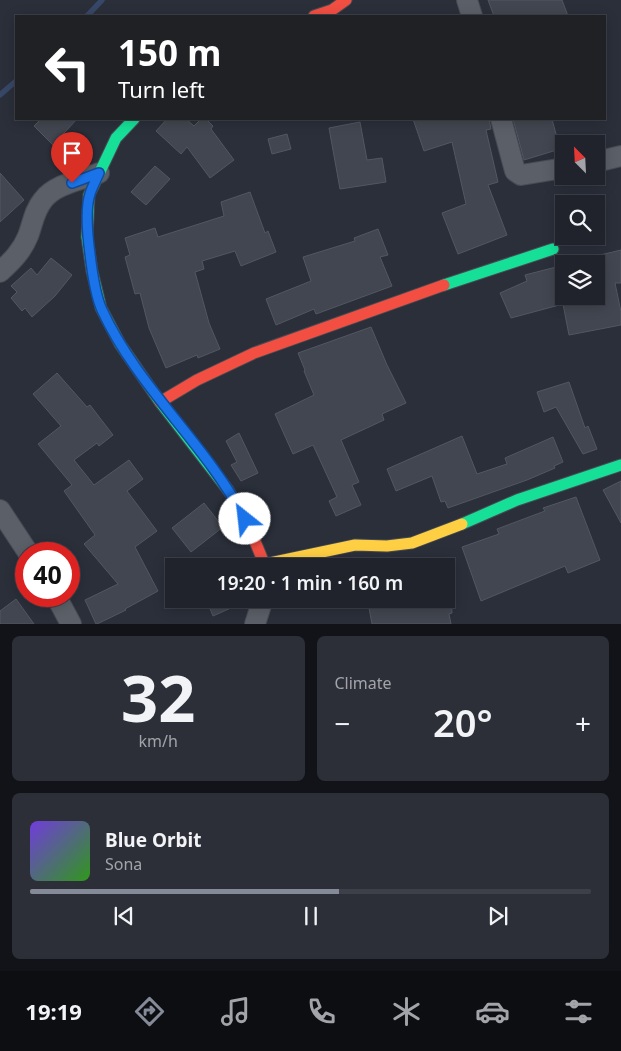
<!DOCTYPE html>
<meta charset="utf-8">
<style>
:root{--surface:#20232c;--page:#2d2f38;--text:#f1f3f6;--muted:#a2a4a9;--line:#3d4048;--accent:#848a98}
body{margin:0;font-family:"Noto Sans",sans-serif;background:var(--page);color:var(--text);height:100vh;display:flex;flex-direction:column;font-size:19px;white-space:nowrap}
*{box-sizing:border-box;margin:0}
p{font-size:16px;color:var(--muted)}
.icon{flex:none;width:28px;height:28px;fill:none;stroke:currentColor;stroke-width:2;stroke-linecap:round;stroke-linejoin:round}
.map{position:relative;height:624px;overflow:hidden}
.sheet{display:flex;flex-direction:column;gap:12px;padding:12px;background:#121318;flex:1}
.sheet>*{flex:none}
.banner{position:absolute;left:15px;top:15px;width:591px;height:105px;border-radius:0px;box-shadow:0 2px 12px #0003,0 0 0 1px var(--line);background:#202124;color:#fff;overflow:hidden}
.needle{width:32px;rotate:336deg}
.controls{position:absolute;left:555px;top:135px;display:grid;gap:10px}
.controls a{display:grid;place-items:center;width:50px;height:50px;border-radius:0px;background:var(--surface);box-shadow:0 2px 12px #0003,0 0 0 1px var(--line);font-size:25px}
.speed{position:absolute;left:15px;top:542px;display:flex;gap:10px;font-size:25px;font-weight:700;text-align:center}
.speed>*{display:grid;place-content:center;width:65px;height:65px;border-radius:50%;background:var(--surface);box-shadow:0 2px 12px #0003,0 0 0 1px var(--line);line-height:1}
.speed .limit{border:8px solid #d22;background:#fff;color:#111}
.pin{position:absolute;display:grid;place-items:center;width:42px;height:42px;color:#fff;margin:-51px -21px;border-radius:50% 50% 50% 0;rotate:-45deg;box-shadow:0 0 5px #0007}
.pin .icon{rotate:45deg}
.me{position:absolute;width:55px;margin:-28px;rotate:331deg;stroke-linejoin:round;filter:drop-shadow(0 0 4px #0008)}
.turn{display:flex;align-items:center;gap:18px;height:105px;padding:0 20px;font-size:22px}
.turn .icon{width:65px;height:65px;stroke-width:2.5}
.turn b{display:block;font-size:35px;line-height:42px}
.big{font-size:38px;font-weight:600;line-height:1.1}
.sheet .widget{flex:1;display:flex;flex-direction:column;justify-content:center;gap:8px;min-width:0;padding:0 18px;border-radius:8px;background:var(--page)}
.sheet .dial{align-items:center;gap:0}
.dial b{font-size:65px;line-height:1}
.song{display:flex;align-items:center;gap:15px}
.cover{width:60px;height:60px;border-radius:8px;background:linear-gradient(135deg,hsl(260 70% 55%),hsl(110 70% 35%))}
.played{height:5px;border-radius:2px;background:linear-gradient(90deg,var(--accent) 55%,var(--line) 55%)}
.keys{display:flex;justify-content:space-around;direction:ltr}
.heat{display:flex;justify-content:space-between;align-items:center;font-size:28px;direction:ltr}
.sheet .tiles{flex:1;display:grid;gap:12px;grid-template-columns:1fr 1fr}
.widget:last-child{grid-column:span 2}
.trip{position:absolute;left:165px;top:558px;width:290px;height:50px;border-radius:0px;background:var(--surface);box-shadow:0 2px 12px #0003,0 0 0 1px var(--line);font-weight:600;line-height:50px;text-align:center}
.tab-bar{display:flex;height:80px;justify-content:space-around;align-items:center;background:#0d0e12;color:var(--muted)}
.tab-bar .icon{width:35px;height:35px}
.tab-bar .selected{color:var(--accent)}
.tab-bar b{font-size:22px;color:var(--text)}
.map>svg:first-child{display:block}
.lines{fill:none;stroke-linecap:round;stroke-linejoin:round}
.stream{stroke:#374767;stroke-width:5.5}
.building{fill:#424650;stroke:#525761}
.street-casing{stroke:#474b53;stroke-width:22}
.fast-casing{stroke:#474b53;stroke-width:13}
.slow-casing{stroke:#474b53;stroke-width:13}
.jam-casing{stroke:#474b53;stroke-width:13}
.street{stroke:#5b5f67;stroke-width:20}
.fast{stroke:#16e098;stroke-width:11}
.slow{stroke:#ffcf43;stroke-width:11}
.jam{stroke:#f24e42;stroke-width:11}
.route-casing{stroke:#114b97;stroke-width:12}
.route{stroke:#1a73e8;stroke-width:9}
</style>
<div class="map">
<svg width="621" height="624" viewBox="0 0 621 624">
<rect width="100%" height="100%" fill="#2a2f3a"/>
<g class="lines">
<path class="stream" d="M87 16 102 0
M0 95 16 81"/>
</g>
<path class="building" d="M488 0H562L568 16H494Z
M41 119H77L53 145 34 126Z
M167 119H186L194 126 201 119H206L213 126 211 129 234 160 210 178 187 147 181 154 156 131Z
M413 119H489L491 129 486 130 498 182 488 185 507 235 458 254 442 213 466 204 452 142 424 151Z
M513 119H552L560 149 524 160Z
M360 122 367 160 382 158 386 182 340 189 329 128Z
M287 134 291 149 272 154 268 139Z
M155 166 170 179 146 205 131 192Z
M0 173 24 200 0 222Z
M250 192 265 233 268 231 276 252 241 266 235 251 202 261 204 269 195 272 209 323 220 349 198 358 197 355 166 368 149 328 140 293 135 294 125 257 130 255 125 238 155 228 158 237 224 216 221 202Z
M378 229 388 255 380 257 392 286 316 314 314 309 276 325 266 299 311 281 303 257 355 241 354 238Z
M621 250V283H615L621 312V325L569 335 563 304 511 318 500 293 527 281 525 275 564 265V296H596V256Z
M51 258 72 275 55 296 32 317 25 308 22 311 11 298 17 292 11 286 31 268 37 275Z
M371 327 387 365 406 403 382 414 384 420 341 440 359 482 352 485 361 505 336 516 329 501 337 497 313 445 293 454 275 414 314 395 304 371 305 370 298 353Z
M57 373 87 407 90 405 113 435 99 446 97 443 74 460 94 485 129 460 143 479 127 491 157 531 135 547 158 591 125 609 126 610 97 624H96L85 600 118 584 84 544 95 535 64 491 72 485 38 444 61 426 33 394Z
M569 382 585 428 588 426 597 449 583 454 556 407 544 412 537 392Z
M239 433 258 473 241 481 231 465 237 462 226 441Z
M462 436 477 474 507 464 505 458 553 437 563 462 554 466 555 468 527 480 448 508 445 501 441 502 432 476 396 491 387 469Z
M621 481V523L603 490Z
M576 497 600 560 568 573 565 566 481 601 462 547 499 534 497 529 545 511 543 508Z
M204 503 223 527 191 552 172 528Z
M16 599 34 624H0V611Z
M206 599H251L213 616Z
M387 599H451L452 613 449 614 451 624H372L369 608Z"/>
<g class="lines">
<g class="street-casing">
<path id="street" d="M467 0 472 16
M501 119 515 171 521 175 564 168
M596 162 621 156
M0 272C12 261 22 251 28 236 33 223 34 211 43 200 55 184 81 180 99 173
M0 510 29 554
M56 596 71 624
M255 624 263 599"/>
</g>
<g class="fast-casing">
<path id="fast" d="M134 119 116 138 89 195 87 237 92 271 101 308 120 344 160 402 228 490
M444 285 553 249
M462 524 517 500 621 465"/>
</g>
<g class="slow-casing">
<path id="slow" d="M265 564 355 545 387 546 412 543 462 524"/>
</g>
<g class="jam-casing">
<path id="jam" d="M314 16 332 10 346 0
M160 402 197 380 254 353 444 285
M228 490C244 514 255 540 265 566"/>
</g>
<use href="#street" class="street"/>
<use href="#fast" class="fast"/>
<use href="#slow" class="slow"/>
<use href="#jam" class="jam"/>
</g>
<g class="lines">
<g class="route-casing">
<path id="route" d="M72 183 99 173C96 180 92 187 90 194 85 209 88 239 90 254 92 271 95 295 102 310 138 388 206 444 245 519"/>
</g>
<use href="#route" class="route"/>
</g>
</svg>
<div class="controls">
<a><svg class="needle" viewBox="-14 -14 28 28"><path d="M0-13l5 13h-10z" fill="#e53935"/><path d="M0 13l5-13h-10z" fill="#a2a4a9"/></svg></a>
<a><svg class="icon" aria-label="search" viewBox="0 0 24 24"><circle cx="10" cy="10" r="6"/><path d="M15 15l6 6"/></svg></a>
<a><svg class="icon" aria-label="layers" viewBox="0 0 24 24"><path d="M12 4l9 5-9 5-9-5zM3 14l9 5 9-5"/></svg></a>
</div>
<div class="speed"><div class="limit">40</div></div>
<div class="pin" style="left:72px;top:183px;background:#d93025"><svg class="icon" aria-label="arrive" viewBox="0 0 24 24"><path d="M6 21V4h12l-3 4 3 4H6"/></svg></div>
<svg class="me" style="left:245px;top:519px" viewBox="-20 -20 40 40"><circle r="19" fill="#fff"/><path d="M0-13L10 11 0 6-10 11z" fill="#1a73e8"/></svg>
<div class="trip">19:20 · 1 min · 160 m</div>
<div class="banner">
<div class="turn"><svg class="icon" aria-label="left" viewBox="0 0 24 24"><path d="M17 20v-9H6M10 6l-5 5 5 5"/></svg><div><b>150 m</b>Turn left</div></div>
</div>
</div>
<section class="sheet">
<div class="tiles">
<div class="widget dial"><b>32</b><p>km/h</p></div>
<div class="widget"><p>Climate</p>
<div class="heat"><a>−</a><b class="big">20°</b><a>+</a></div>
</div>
<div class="widget">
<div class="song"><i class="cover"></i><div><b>Blue Orbit</b><p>Sona</p></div></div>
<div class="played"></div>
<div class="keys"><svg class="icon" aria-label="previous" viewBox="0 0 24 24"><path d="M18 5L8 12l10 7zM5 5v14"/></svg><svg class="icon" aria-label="pause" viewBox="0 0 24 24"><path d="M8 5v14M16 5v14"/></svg><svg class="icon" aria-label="next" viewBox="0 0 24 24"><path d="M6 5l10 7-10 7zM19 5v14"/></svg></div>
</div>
</div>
</section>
<nav class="tab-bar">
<b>19:19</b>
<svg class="icon selected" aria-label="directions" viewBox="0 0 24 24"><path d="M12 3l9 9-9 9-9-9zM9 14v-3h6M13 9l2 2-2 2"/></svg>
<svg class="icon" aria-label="music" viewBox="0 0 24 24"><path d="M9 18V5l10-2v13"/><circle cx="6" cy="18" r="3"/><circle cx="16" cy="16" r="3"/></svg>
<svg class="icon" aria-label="phone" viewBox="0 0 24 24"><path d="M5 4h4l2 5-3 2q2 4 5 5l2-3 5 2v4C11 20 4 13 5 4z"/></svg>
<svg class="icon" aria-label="climate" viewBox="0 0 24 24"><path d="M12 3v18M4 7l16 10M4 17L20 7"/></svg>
<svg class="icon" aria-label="car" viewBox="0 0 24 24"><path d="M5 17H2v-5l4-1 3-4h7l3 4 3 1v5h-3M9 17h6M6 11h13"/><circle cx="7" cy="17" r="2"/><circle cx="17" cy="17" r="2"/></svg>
<svg class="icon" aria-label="filters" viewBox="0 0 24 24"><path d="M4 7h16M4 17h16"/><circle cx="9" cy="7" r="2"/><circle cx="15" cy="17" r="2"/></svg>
</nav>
